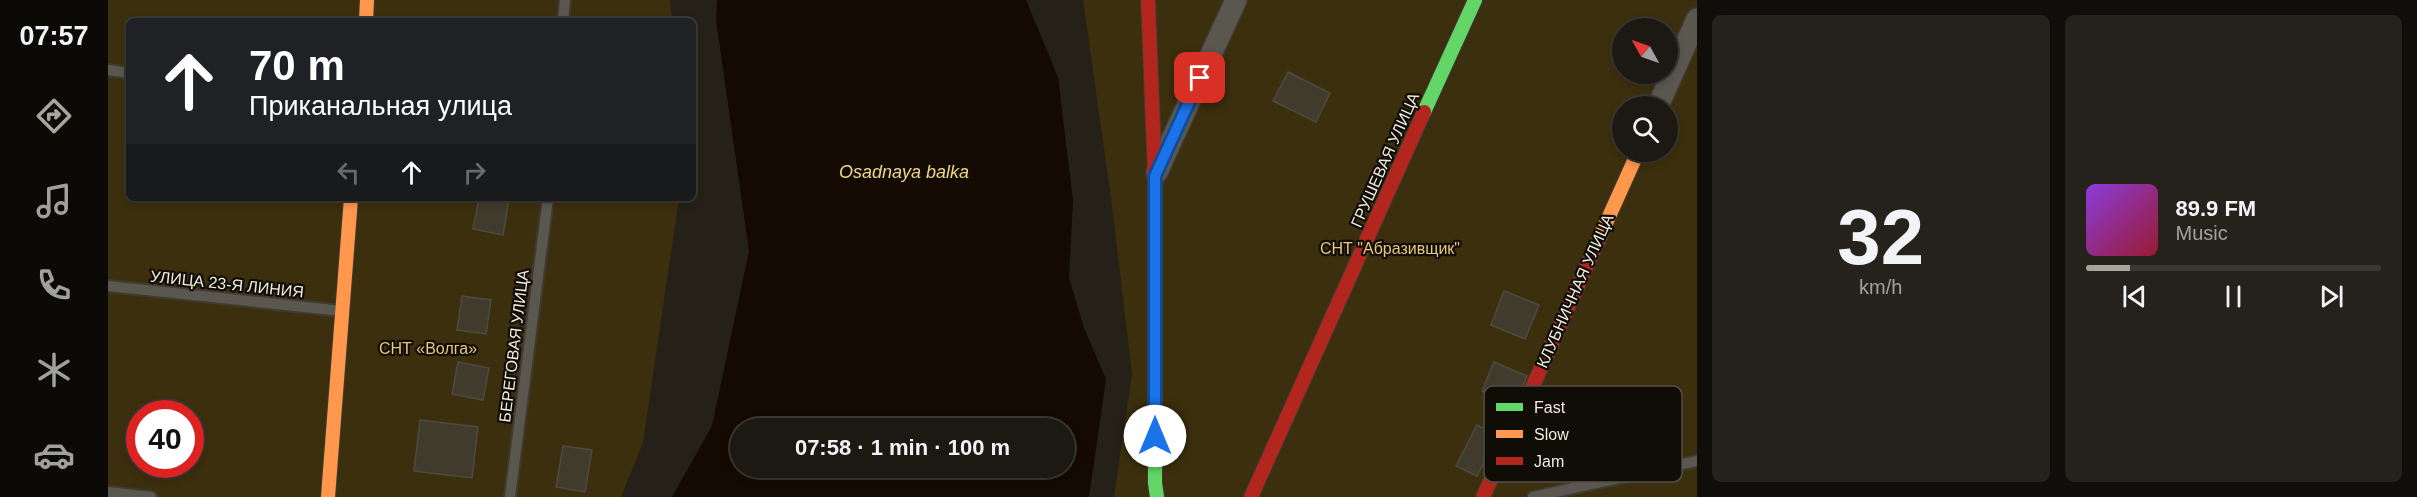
<!DOCTYPE html>
<meta charset="utf-8">
<style>
:root{--surface:#1c1912;--page:#25221b;--text:#f1f3f6;--muted:#a0a09f;--line:#3a3832;--accent:#aaa59b}
body{margin:0;font-family:Arial,sans-serif;background:var(--page);color:var(--text);height:100vh;display:flex;flex-direction:column;font-size:22px;white-space:nowrap}
*{box-sizing:border-box;margin:0}
p{font-size:20px;color:var(--muted)}
.icon{flex:none;width:33px;height:33px;fill:none;stroke:currentColor;stroke-width:2;stroke-linecap:round;stroke-linejoin:round}
.map{position:relative;flex:1;overflow:hidden}
.drawer{display:flex;flex-direction:column;gap:15px;padding:15px;background:#0f0e0a;width:720px}
.drawer>*{flex:none}
.banner{position:absolute;left:18px;top:18px;width:570px;height:183px;border-radius:9px;box-shadow:0 3px 9px #0003,0 0 0 2px var(--line);background:#202124;color:#fff;overflow:hidden}
.needle{width:39px;rotate:310deg}
.fabs{position:absolute;left:1504px;top:18px;display:grid;gap:12px}
.fabs a{display:grid;place-items:center;width:66px;height:66px;border-radius:50%;background:var(--surface);box-shadow:0 3px 9px #0003,0 0 0 2px var(--line);font-size:30px}
.speed{position:absolute;left:18px;top:400px;display:flex;gap:12px;font-size:30px;font-weight:700;text-align:center}
.speed>*{display:grid;place-content:center;width:78px;height:78px;border-radius:50%;background:var(--surface);box-shadow:0 3px 9px #0003,0 0 0 2px var(--line);line-height:1}
.speed .limit{border:9px solid #d22;background:#fff;color:#111}
.pin{position:absolute;display:grid;place-items:center;width:51px;height:51px;color:#fff;margin:-26px;border-radius:12px;box-shadow:0 3px 9px #0006}
.me{position:absolute;width:66px;margin:-33px;rotate:0deg;stroke-linejoin:round;filter:drop-shadow(0 0 4px #0008)}
.turn{display:flex;align-items:center;gap:21px;height:126px;padding:0 24px;font-size:27px}
.turn .icon{width:78px;height:78px;stroke-width:2.5}
.turn b{display:block;font-size:42px;line-height:51px}
.lanes{display:flex;align-items:center;height:57px;padding:0 24px;background:#0003;justify-content:center;gap:30px;direction:ltr}
.lanes .off{opacity:.35}
.drawer .card{flex:1;display:flex;flex-direction:column;justify-content:center;gap:9px;min-width:0;padding:0 21px;border-radius:9px;background:var(--page)}
.drawer .dial{align-items:center;gap:0}
.dial b{font-size:78px;line-height:1}
.song{display:flex;align-items:center;gap:18px}
.cover{width:72px;height:72px;border-radius:9px;background:linear-gradient(135deg,hsl(270 70% 55%),hsl(350 70% 35%))}
.played{height:6px;border-radius:3px;background:linear-gradient(90deg,var(--accent) 15%,var(--line) 15%)}
.keys{display:flex;justify-content:space-around;direction:ltr}
.drawer .tiles{flex:1;display:grid;gap:15px;grid-template-columns:repeat(2,1fr)}
.trip{position:absolute;left:622px;top:418px;width:345px;height:60px;border-radius:30px;background:var(--surface);box-shadow:0 3px 9px #0003,0 0 0 2px var(--line);font-weight:700;line-height:60px;text-align:center}
main{display:flex;flex:1;min-height:0}
.dock{display:flex;flex-direction:column;width:108px;justify-content:space-around;align-items:center;background:#0b0a07;color:var(--muted)}
.dock .icon{width:42px;height:42px}
.dock .active{color:var(--accent)}
.dock b{font-size:27px;color:var(--text)}
.map>svg:first-child{display:block}
.green{fill:#3c2f0d;fill-rule:evenodd}
.water{fill:#140a02;fill-rule:evenodd}
.building{fill:#413b2d;stroke:#4d4a41;stroke-width:1.5}
.lines{fill:none;stroke-linecap:round;stroke-linejoin:round}
.lane-casing{stroke:#3f3b34;stroke-width:14}
.street-casing{stroke:#3f3b34;stroke-width:24}
.fast-casing{stroke:#3f3b34;stroke-width:16}
.slow-casing{stroke:#3f3b34;stroke-width:16}
.jam-casing{stroke:#3f3b34;stroke-width:16}
.lane{stroke:#5a574f;stroke-width:10}
.street{stroke:#5a574f;stroke-width:21}
.fast{stroke:#63d668;stroke-width:14}
.slow{stroke:#ff974d;stroke-width:14}
.jam{stroke:#b3261e;stroke-width:14}
.route-casing{stroke:#114b97;stroke-width:15}
.route{stroke:#1a73e8;stroke-width:10}
.labels{text-anchor:middle;dominant-baseline:central;stroke-width:4.5;stroke-linejoin:round;paint-order:stroke}
.street-label{font-size:16px;fill:#f1ece1;stroke:#100d06}
.park-label{font-size:16px;fill:#e9c87b;stroke:#100d06}
.water-label{font-size:18px;font-style:italic;fill:#f6d487;stroke:#100d06}
.key{fill:#100d06;stroke:#545048;stroke-width:1.5}
.key-label{font-size:16px;fill:#f1ece1}
</style>
<main>
<nav class="dock">
<b>07:57</b>
<svg class="icon active" aria-label="directions" viewBox="0 0 24 24"><path d="M12 3l9 9-9 9-9-9zM9 14v-3h6M13 9l2 2-2 2"/></svg>
<svg class="icon" aria-label="music" viewBox="0 0 24 24"><path d="M9 18V5l10-2v13"/><circle cx="6" cy="18" r="3"/><circle cx="16" cy="16" r="3"/></svg>
<svg class="icon" aria-label="phone" viewBox="0 0 24 24"><path d="M5 4h4l2 5-3 2q2 4 5 5l2-3 5 2v4C11 20 4 13 5 4z"/></svg>
<svg class="icon" aria-label="climate" viewBox="0 0 24 24"><path d="M12 3v18M4 7l16 10M4 17L20 7"/></svg>
<svg class="icon" aria-label="car" viewBox="0 0 24 24"><path d="M5 17H2v-5l4-1 3-4h7l3 4 3 1v5h-3M9 17h6M6 11h13"/><circle cx="7" cy="17" r="2"/><circle cx="17" cy="17" r="2"/></svg>
</nav>
<div class="map">
<svg width="1589" height="497" viewBox="0 0 1589 497">
<rect width="100%" height="100%" fill="#252118"/>
<path class="green" d="M0 0H562L564 21H21V198H571L535 443 513 497H0ZM32 414H82V465H32Z
M975 0H1589V497H1006L1024 374 1003 198ZM1515 28H1560V74H1515ZM1515 106H1560V152H1515Z"/>
<path class="water" d="M609 0H918L950 77 965 201 961 278 976 328 998 379 981 497H564L604 426 641 251 608 20ZM633 429H957V468H633Z"/>
<path class="building" d="M1180 72 1222 93 1208 122 1165 101Z
M371 198 401 200 395 235 365 229Z
M1396 291 1431 305 1417 339 1383 325Z
M354 296 383 300 378 334 349 330Z
M350 362 381 368 375 400 344 394Z
M1386 362 1419 376 1407 405 1374 391Z
M312 420 370 427 364 478 306 471Z
M1369 425 1390 436 1369 476 1348 466Z
M455 446 484 450 477 492 448 487Z"/>
<g class="lines">
<g class="lane-casing">
<path id="lane" d="M455 21 457 0
M0 70 21 73
M0 286 234 311
M0 492 43 497
M402 497 440 198
M1425 497 1589 461"/>
</g>
<g class="street-casing">
<path id="street" d="M1550 106 1589 19
M1049 172 1128 0"/>
</g>
<g class="fast-casing">
<path id="fast" d="M1316 112 1367 0
M1047 308V483L1049 497"/>
</g>
<g class="slow-casing">
<path id="slow" d="M258 21 259 0
M1490 241 1530 152
M220 497 243 198"/>
</g>
<g class="jam-casing">
<path id="jam" d="M1040 0 1047 176V308
M1143 497 1316 112
M1375 497 1490 241"/>
</g>
<use href="#lane" class="lane"/>
<use href="#street" class="street"/>
<use href="#fast" class="fast"/>
<use href="#slow" class="slow"/>
<use href="#jam" class="jam"/>
</g>
<g class="lines">
<g class="route-casing">
<path id="route" d="M1047 436V176L1092 78"/>
</g>
<use href="#route" class="route"/>
</g>
<g class="labels">
<g class="street-label">
<text transform="translate(1277 160) rotate(-66)">ГРУШЕВАЯ УЛИЦА</text>
<text transform="translate(119 284) rotate(6)">УЛИЦА 23-Я ЛИНИЯ</text>
<text transform="translate(1467 291) rotate(-66)">КЛУБНИЧНАЯ УЛИЦА</text>
<text transform="translate(406 346) rotate(-83)">БЕРЕГОВАЯ УЛИЦА</text>
</g>
<g class="park-label">
<text x="1282" y="248">СНТ "Абразивщик"</text>
<text x="320" y="348">СНТ «Волга»</text>
</g>
<g class="water-label">
<text x="796" y="172">Osadnaya balka</text>
</g>
</g>
<rect x="1376" y="386" width="198" height="96" rx="9" class="key"/>
<rect x="1388" y="403" width="27" height="8" fill="#63d668"/>
<rect x="1388" y="430" width="27" height="8" fill="#ff974d"/>
<rect x="1388" y="457" width="27" height="8" fill="#b3261e"/>
<g class="key-label">
<text x="1426" y="413">Fast</text>
<text x="1426" y="440">Slow</text>
<text x="1426" y="467">Jam</text>
</g>
</svg>
<div class="fabs">
<a><svg class="needle" viewBox="-14 -14 28 28"><path d="M0-13l5 13h-10z" fill="#e53935"/><path d="M0 13l5-13h-10z" fill="#a0a09f"/></svg></a>
<a><svg class="icon" aria-label="search" viewBox="0 0 24 24"><circle cx="10" cy="10" r="6"/><path d="M15 15l6 6"/></svg></a>
</div>
<div class="speed"><div class="limit">40</div></div>
<div class="pin" style="left:1092px;top:78px;background:#d93025"><svg class="icon" aria-label="arrive" viewBox="0 0 24 24"><path d="M6 21V4h12l-3 4 3 4H6"/></svg></div>
<svg class="me" style="left:1047px;top:436px" viewBox="-20 -20 40 40"><circle r="19" fill="#fff"/><path d="M0-13L10 11 0 6-10 11z" fill="#1a73e8"/></svg>
<div class="trip">07:58 · 1 min · 100 m</div>
<div class="banner">
<div class="turn"><svg class="icon" aria-label="ahead" viewBox="0 0 24 24"><path d="M12 20V5M6 11l6-6 6 6"/></svg><div><b>70 m</b>Приканальная улица</div></div>
<div class="lanes"><svg class="icon off" aria-label="left" viewBox="0 0 24 24"><path d="M17 20v-9H6M10 6l-5 5 5 5"/></svg><svg class="icon" aria-label="ahead" viewBox="0 0 24 24"><path d="M12 20V5M6 11l6-6 6 6"/></svg><svg class="icon off" aria-label="right" viewBox="0 0 24 24"><path d="M7 20v-9h11M14 6l5 5-5 5"/></svg></div>
</div>
</div>
<section class="drawer">
<div class="tiles">
<div class="card dial"><b>32</b><p>km/h</p></div>
<div class="card">
<div class="song"><i class="cover"></i><div><b>89.9 FM</b><p>Music</p></div></div>
<div class="played"></div>
<div class="keys"><svg class="icon" aria-label="previous" viewBox="0 0 24 24"><path d="M18 5L8 12l10 7zM5 5v14"/></svg><svg class="icon" aria-label="pause" viewBox="0 0 24 24"><path d="M8 5v14M16 5v14"/></svg><svg class="icon" aria-label="next" viewBox="0 0 24 24"><path d="M6 5l10 7-10 7zM19 5v14"/></svg></div>
</div>
</div>
</section>
</main>
